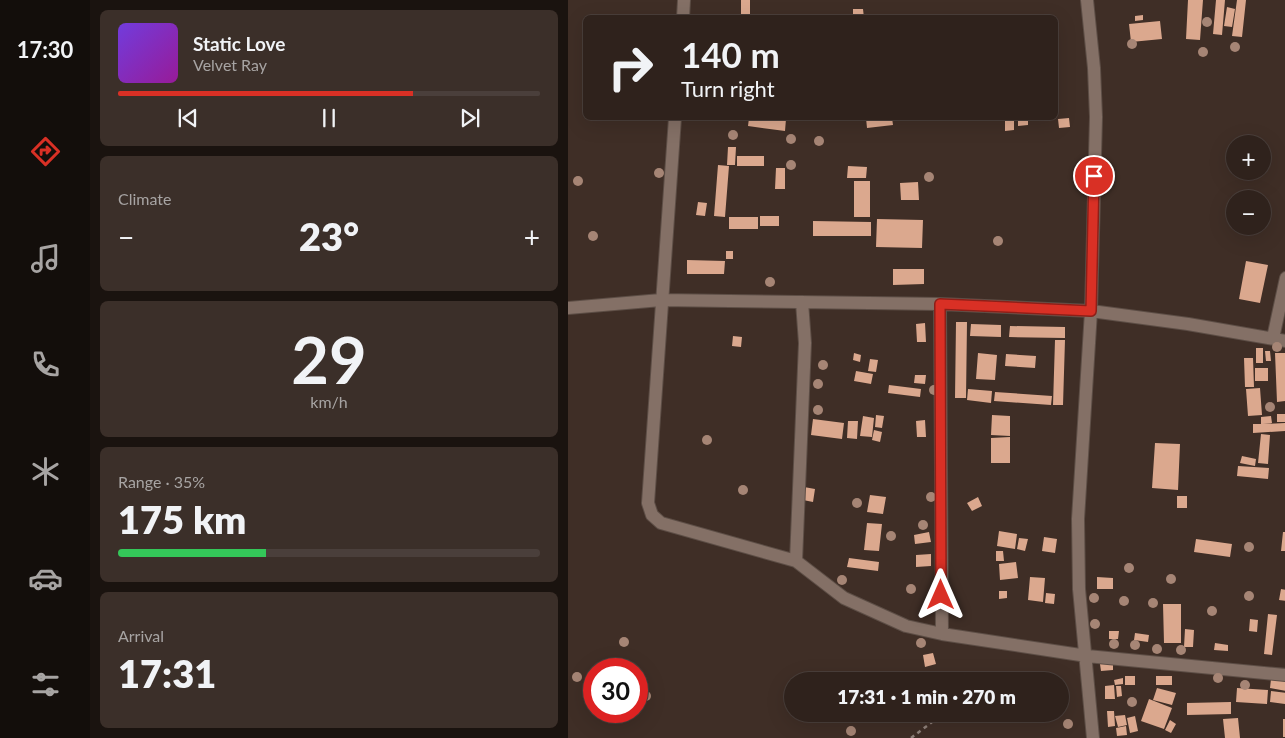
<!DOCTYPE html>
<meta charset="utf-8">
<style>
:root{--surface:#2f221c;--page:#3b2f29;--text:#f1f3f6;--muted:#a7a4a3;--line:#4a3f3b;--accent:#d93025}
body{margin:0;font-family:Lato,sans-serif;background:var(--page);color:var(--text);height:100vh;display:flex;flex-direction:column;font-size:19px;white-space:nowrap}
*{box-sizing:border-box;margin:0}
p{font-size:16px;color:var(--muted)}
.icon{flex:none;width:28px;height:28px;fill:none;stroke:currentColor;stroke-width:2;stroke-linecap:round;stroke-linejoin:round}
.map{position:relative;flex:1;overflow:hidden}
.sheet{display:flex;flex-direction:column;gap:10px;padding:10px;background:#1a130f;width:478px}
.sheet>*{flex:none}
.top-card{position:absolute;left:15px;top:15px;width:475px;height:105px;border-radius:8px;box-shadow:0 5px 20px #0002,0 0 0 1px var(--line);background:#2f221c;color:var(--text);overflow:hidden}
.controls{position:absolute;left:658px;top:135px;display:grid;gap:10px}
.controls a{display:grid;place-items:center;width:45px;height:45px;border-radius:50%;background:var(--surface);box-shadow:0 5px 20px #0002,0 0 0 1px var(--line);font-size:25px}
.speed{position:absolute;left:15px;top:658px;display:flex;gap:10px;font-size:25px;font-weight:700;text-align:center}
.speed>*{display:grid;place-content:center;width:65px;height:65px;border-radius:50%;background:var(--surface);box-shadow:0 5px 20px #0002,0 0 0 1px var(--line);line-height:1}
.speed .limit{border:8px solid #d22;background:#fff;color:#111}
.pin{position:absolute;display:grid;place-items:center;width:42px;height:42px;color:#fff;margin:-21px;border:2px solid #fff;border-radius:50%;box-shadow:0 1px 5px #0007}
.me{position:absolute;width:55px;margin:-28px;rotate:0deg;stroke-linejoin:round;filter:drop-shadow(0 0 4px #0008)}
.turn{display:flex;align-items:center;gap:18px;height:105px;padding:0 15px;font-size:22px}
.turn .icon{width:65px;height:65px;stroke-width:2.5}
.turn b{display:block;font-size:35px;line-height:42px}
.big{font-size:38px;font-weight:800;line-height:1.1}
.sheet .tile{flex:1;display:flex;flex-direction:column;justify-content:center;gap:8px;min-width:0;padding:0 18px;border-radius:8px;background:var(--page)}
.sheet .dial{align-items:center;gap:0}
.dial b{font-size:65px;line-height:1}
.song{display:flex;align-items:center;gap:15px}
.cover{width:60px;height:60px;border-radius:8px;background:linear-gradient(135deg,hsl(260 70% 55%),hsl(300 70% 35%))}
.played{height:5px;border-radius:2px;background:linear-gradient(90deg,var(--accent) 70%,var(--line) 70%)}
.keys{display:flex;justify-content:space-around;direction:ltr}
.heat{display:flex;justify-content:space-between;align-items:center;font-size:28px;direction:ltr}
.charge{height:8px;border-radius:4px;background:linear-gradient(90deg,#34c759 35%,var(--line) 0)}
.trip{position:absolute;left:216px;top:672px;width:285px;height:50px;border-radius:25px;background:var(--surface);box-shadow:0 5px 20px #0002,0 0 0 1px var(--line);font-weight:800;line-height:50px;text-align:center}
main{display:flex;flex:1;min-height:0}
.dock{display:flex;flex-direction:column;width:90px;justify-content:space-around;align-items:center;background:#130e0b;color:var(--muted)}
.dock .icon{width:35px;height:35px}
.dock .selected{color:var(--accent)}
.dock b{font-size:22px;color:var(--text)}
.map>svg:first-child{display:block}
.building{fill:#dba88e}
.lines{fill:none;stroke-linecap:round;stroke-linejoin:round}
.street-casing{stroke:#5d4e46;stroke-width:14}
.path{stroke:#90827b;stroke-width:2.5;stroke-dasharray:4 4;stroke-linecap:butt}
.street{stroke:#847066;stroke-width:12}
.tree{fill:#a68575}
.route-casing{stroke:#8d1f18;stroke-width:12}
.route{stroke:#d93025;stroke-width:9}
</style>
<main>
<nav class="dock">
<b>17:30</b>
<svg class="icon selected" aria-label="directions" viewBox="0 0 24 24"><path d="M12 3l9 9-9 9-9-9zM9 14v-3h6M13 9l2 2-2 2"/></svg>
<svg class="icon" aria-label="music" viewBox="0 0 24 24"><path d="M9 18V5l10-2v13"/><circle cx="6" cy="18" r="3"/><circle cx="16" cy="16" r="3"/></svg>
<svg class="icon" aria-label="phone" viewBox="0 0 24 24"><path d="M5 4h4l2 5-3 2q2 4 5 5l2-3 5 2v4C11 20 4 13 5 4z"/></svg>
<svg class="icon" aria-label="climate" viewBox="0 0 24 24"><path d="M12 3v18M4 7l16 10M4 17L20 7"/></svg>
<svg class="icon" aria-label="car" viewBox="0 0 24 24"><path d="M5 17H2v-5l4-1 3-4h7l3 4 3 1v5h-3M9 17h6M6 11h13"/><circle cx="7" cy="17" r="2"/><circle cx="17" cy="17" r="2"/></svg>
<svg class="icon" aria-label="filters" viewBox="0 0 24 24"><path d="M4 7h16M4 17h16"/><circle cx="9" cy="7" r="2"/><circle cx="15" cy="17" r="2"/></svg>
</nav>
<section class="sheet">
<div class="tile">
<div class="song"><i class="cover"></i><div><b>Static Love</b><p>Velvet Ray</p></div></div>
<div class="played"></div>
<div class="keys"><svg class="icon" aria-label="previous" viewBox="0 0 24 24"><path d="M18 5L8 12l10 7zM5 5v14"/></svg><svg class="icon" aria-label="pause" viewBox="0 0 24 24"><path d="M8 5v14M16 5v14"/></svg><svg class="icon" aria-label="next" viewBox="0 0 24 24"><path d="M6 5l10 7-10 7zM19 5v14"/></svg></div>
</div>
<div class="tile"><p>Climate</p>
<div class="heat"><a>−</a><b class="big">23°</b><a>+</a></div>
</div>
<div class="tile dial"><b>29</b><p>km/h</p></div>
<div class="tile"><p>Range · 35%</p><b class="big">175 km</b><div class="charge"></div></div>
<div class="tile"><p>Arrival</p><b class="big">17:31</b></div>
</section>
<div class="map">
<svg width="718" height="738" viewBox="0 0 718 738">
<rect width="100%" height="100%" fill="#3f2e26"/>
<path class="building" d="M173 0H182V16L173 17Z
M620 0H635L632 40 618 39Z
M648 0H657L654 35 645 34Z
M669 0H678L674 37 664 36Z
M659 7 667 9 664 27 656 26Z
M285 9H295L296 18H285Z
M575 15V20L567 21V16Z
M592 21 594 39 563 42 561 24Z
M181 118 218 119 217 131 180 126Z
M298 118H324L325 125 299 128Z
M437 118H446V130L437 131Z
M450 118H460V125L450 126Z
M501 118 502 127 491 128 490 119Z
M160 147H168L167 165H159Z
M169 156H196V166H169Z
M150 165 161 166 157 217 146 216Z
M280 166 299 167 298 178H279Z
M208 168H217V189H207Z
M286 181H302V217H286Z
M350 182 351 200H333L332 183Z
M130 202 139 203 137 216 128 215Z
M192 216H211V226H192Z
M161 217H190V229H161Z
M309 219 355 220 354 248 308 247Z
M245 221 303 222V236H245Z
M158 251H165V259H158Z
M119 260 157 261 156 274H119Z
M678 261 700 265 692 303 671 299Z
M325 269H356V284L325 285Z
M388 322H399L398 398H387Z
M357 323 358 342H349L348 324Z
M403 324 433 325V337L402 336Z
M442 326 497 327V338L441 337Z
M165 336 174 337 173 347 164 346Z
M487 340H497L495 405H485Z
M688 348H695V363H688Z
M697 351H702L703 361H698Z
M286 353 293 355 292 362 285 360Z
M410 353 429 355 427 380 408 379Z
M707 353H718V401L709 402Z
M438 354 468 356 467 368 437 366Z
M676 358H685L686 387H677Z
M302 359 310 360 308 372 300 371Z
M687 368H700V381H687Z
M288 371 305 374 303 384 286 381Z
M347 375H358L357 384 346 383Z
M321 385 353 389 352 397 320 393Z
M692 388 694 415 680 416 678 389Z
M400 389 424 391 423 403 399 400Z
M427 392 484 396 483 405 426 401Z
M709 414H718V422H709Z
M308 415 316 416 314 428 307 427Z
M424 415 442 416V436L423 435Z
M295 416 306 418 304 437 292 436Z
M703 416 704 423 695 424 718 423V431L685 433V424H693V417Z
M245 419 276 423 274 439 243 435Z
M357 420 358 437H349L348 421Z
M280 421H290L289 439 279 438Z
M306 430 314 432 312 442 304 440Z
M693 434 702 435 700 464 690 463Z
M442 437V463H423V438Z
M587 443 612 444 610 490 584 488Z
M674 456 688 459 687 466 672 463Z
M670 466 701 468 700 479 669 476Z
M236 487 247 489 245 502 235 500Z
M302 495 318 497 315 514 299 512Z
M609 496H619V508H609Z
M410 497 414 506 404 511 399 503Z
M299 523 314 524 311 551 296 550Z
M431 531 449 534 447 549 429 546Z
M361 532 363 542 347 544 346 535Z
M715 532H718V551H713Z
M476 537 489 539 487 553 474 551Z
M451 538 460 539 457 551 449 549Z
M628 539 664 544 662 557 626 552Z
M428 551H435L436 561H428Z
M363 554V566L348 567V555Z
M281 558 311 562 310 571 279 567Z
M448 562 450 578 432 580 431 564Z
M462 577 477 578 475 602 460 600Z
M529 577 545 578V589H529Z
M713 589 718 590V601L711 600Z
M431 591H439V598L431 599Z
M478 593 487 594 486 604 477 603Z
M595 604H613V643H596Z
M700 614 709 615 704 655 696 654Z
M682 619 690 620 689 632 681 631Z
M617 629 626 630 625 647H616Z
M541 631H551L550 639H541Z
M567 633 581 635 580 642 566 640Z
M647 643 660 645V651L646 650Z
M365 653 368 664 357 667 355 655Z
M532 664H545V670L533 671Z
M557 676H567V685H557Z
M588 676H604V685H588Z
M555 678V684L547 685 546 680Z
M703 679 718 681V691L702 688Z
M546 685 547 699H537V686Z
M548 686H553L554 696 549 697Z
M589 688 608 693 604 705 585 700Z
M669 688 700 690 699 704 668 702Z
M703 691 718 693V704L702 702Z
M581 699 604 708 596 729 573 721Z
M663 702V714L619 715V703Z
M539 711H546L547 726 540 727Z
M557 715 559 725 550 727 547 716Z
M567 716 570 731 562 733 559 718Z
M670 718 672 738H657L655 719Z
M715 719H718V737H715Z
M602 720 608 724 603 733 597 730Z
M558 726 559 735 549 736 548 728Z"/>
<g class="lines">
<g class="street-casing">
<path id="street" d="M519 0 526 68 528 117 523 311 510 519 511 589 525 738
M115 18 116 0
M107 118 80 503 84 515 93 523 228 561 276 598 338 626 374 634 519 656 718 675
M372 304 374 634
M0 308 93 300 372 304 523 311 620 324 718 341
M705 338 718 278
M228 561 237 343 234 302"/>
</g>
<path class="path" d="M343 738 372 716"/>
<use href="#street" class="street"/>
</g>
<g class="tree">
<circle cx="639" cy="22" r="5"/>
<circle cx="564" cy="44" r="5"/>
<circle cx="667" cy="47" r="5"/>
<circle cx="635" cy="52" r="5"/>
<circle cx="165" cy="135" r="5"/>
<circle cx="223" cy="139" r="5"/>
<circle cx="251" cy="141" r="5"/>
<circle cx="223" cy="165" r="5"/>
<circle cx="91" cy="173" r="5"/>
<circle cx="361" cy="177" r="5"/>
<circle cx="10" cy="181" r="5"/>
<circle cx="25" cy="236" r="5"/>
<circle cx="430" cy="241" r="5"/>
<circle cx="202" cy="282" r="5"/>
<circle cx="709" cy="347" r="5"/>
<circle cx="255" cy="365" r="5"/>
<circle cx="250" cy="384" r="5"/>
<circle cx="366" cy="390" r="5"/>
<circle cx="702" cy="407" r="5"/>
<circle cx="250" cy="410" r="5"/>
<circle cx="139" cy="440" r="5"/>
<circle cx="175" cy="490" r="5"/>
<circle cx="363" cy="497" r="5"/>
<circle cx="289" cy="503" r="5"/>
<circle cx="355" cy="525" r="5"/>
<circle cx="323" cy="536" r="5"/>
<circle cx="681" cy="547" r="5"/>
<circle cx="561" cy="568" r="5"/>
<circle cx="603" cy="579" r="5"/>
<circle cx="274" cy="580" r="5"/>
<circle cx="343" cy="589" r="5"/>
<circle cx="681" cy="596" r="5"/>
<circle cx="526" cy="598" r="5"/>
<circle cx="556" cy="601" r="5"/>
<circle cx="585" cy="603" r="5"/>
<circle cx="644" cy="611" r="5"/>
<circle cx="527" cy="624" r="5"/>
<circle cx="56" cy="642" r="5"/>
<circle cx="353" cy="643" r="5"/>
<circle cx="546" cy="644" r="5"/>
<circle cx="567" cy="645" r="5"/>
<circle cx="589" cy="649" r="5"/>
<circle cx="613" cy="650" r="5"/>
<circle cx="9" cy="677" r="5"/>
<circle cx="650" cy="678" r="5"/>
<circle cx="677" cy="685" r="5"/>
<circle cx="78" cy="696" r="5"/>
<circle cx="564" cy="702" r="5"/>
<circle cx="500" cy="724" r="5"/>
<circle cx="283" cy="731" r="5"/>
</g>
<g class="lines">
<g class="route-casing">
<path id="route" d="M373 595 372 304 523 311 526 176"/>
</g>
<use href="#route" class="route"/>
</g>
</svg>
<div class="controls">
<a>+</a>
<a>−</a>
</div>
<div class="speed"><div class="limit">30</div></div>
<div class="pin" style="left:526px;top:176px;background:#d93025"><svg class="icon" aria-label="arrive" viewBox="0 0 24 24"><path d="M6 21V4h12l-3 4 3 4H6"/></svg></div>
<svg class="me" style="left:373px;top:595px" viewBox="-20 -20 40 40"><path d="M0-17L14 15 0 8-14 15z" fill="#d93025" stroke="#fff" stroke-width="4"/></svg>
<div class="trip">17:31 · 1 min · 270 m</div>
<div class="top-card">
<div class="turn"><svg class="icon" aria-label="right" viewBox="0 0 24 24"><path d="M7 20v-9h11M14 6l5 5-5 5"/></svg><div><b>140 m</b>Turn right</div></div>
</div>
</div>
</main>
